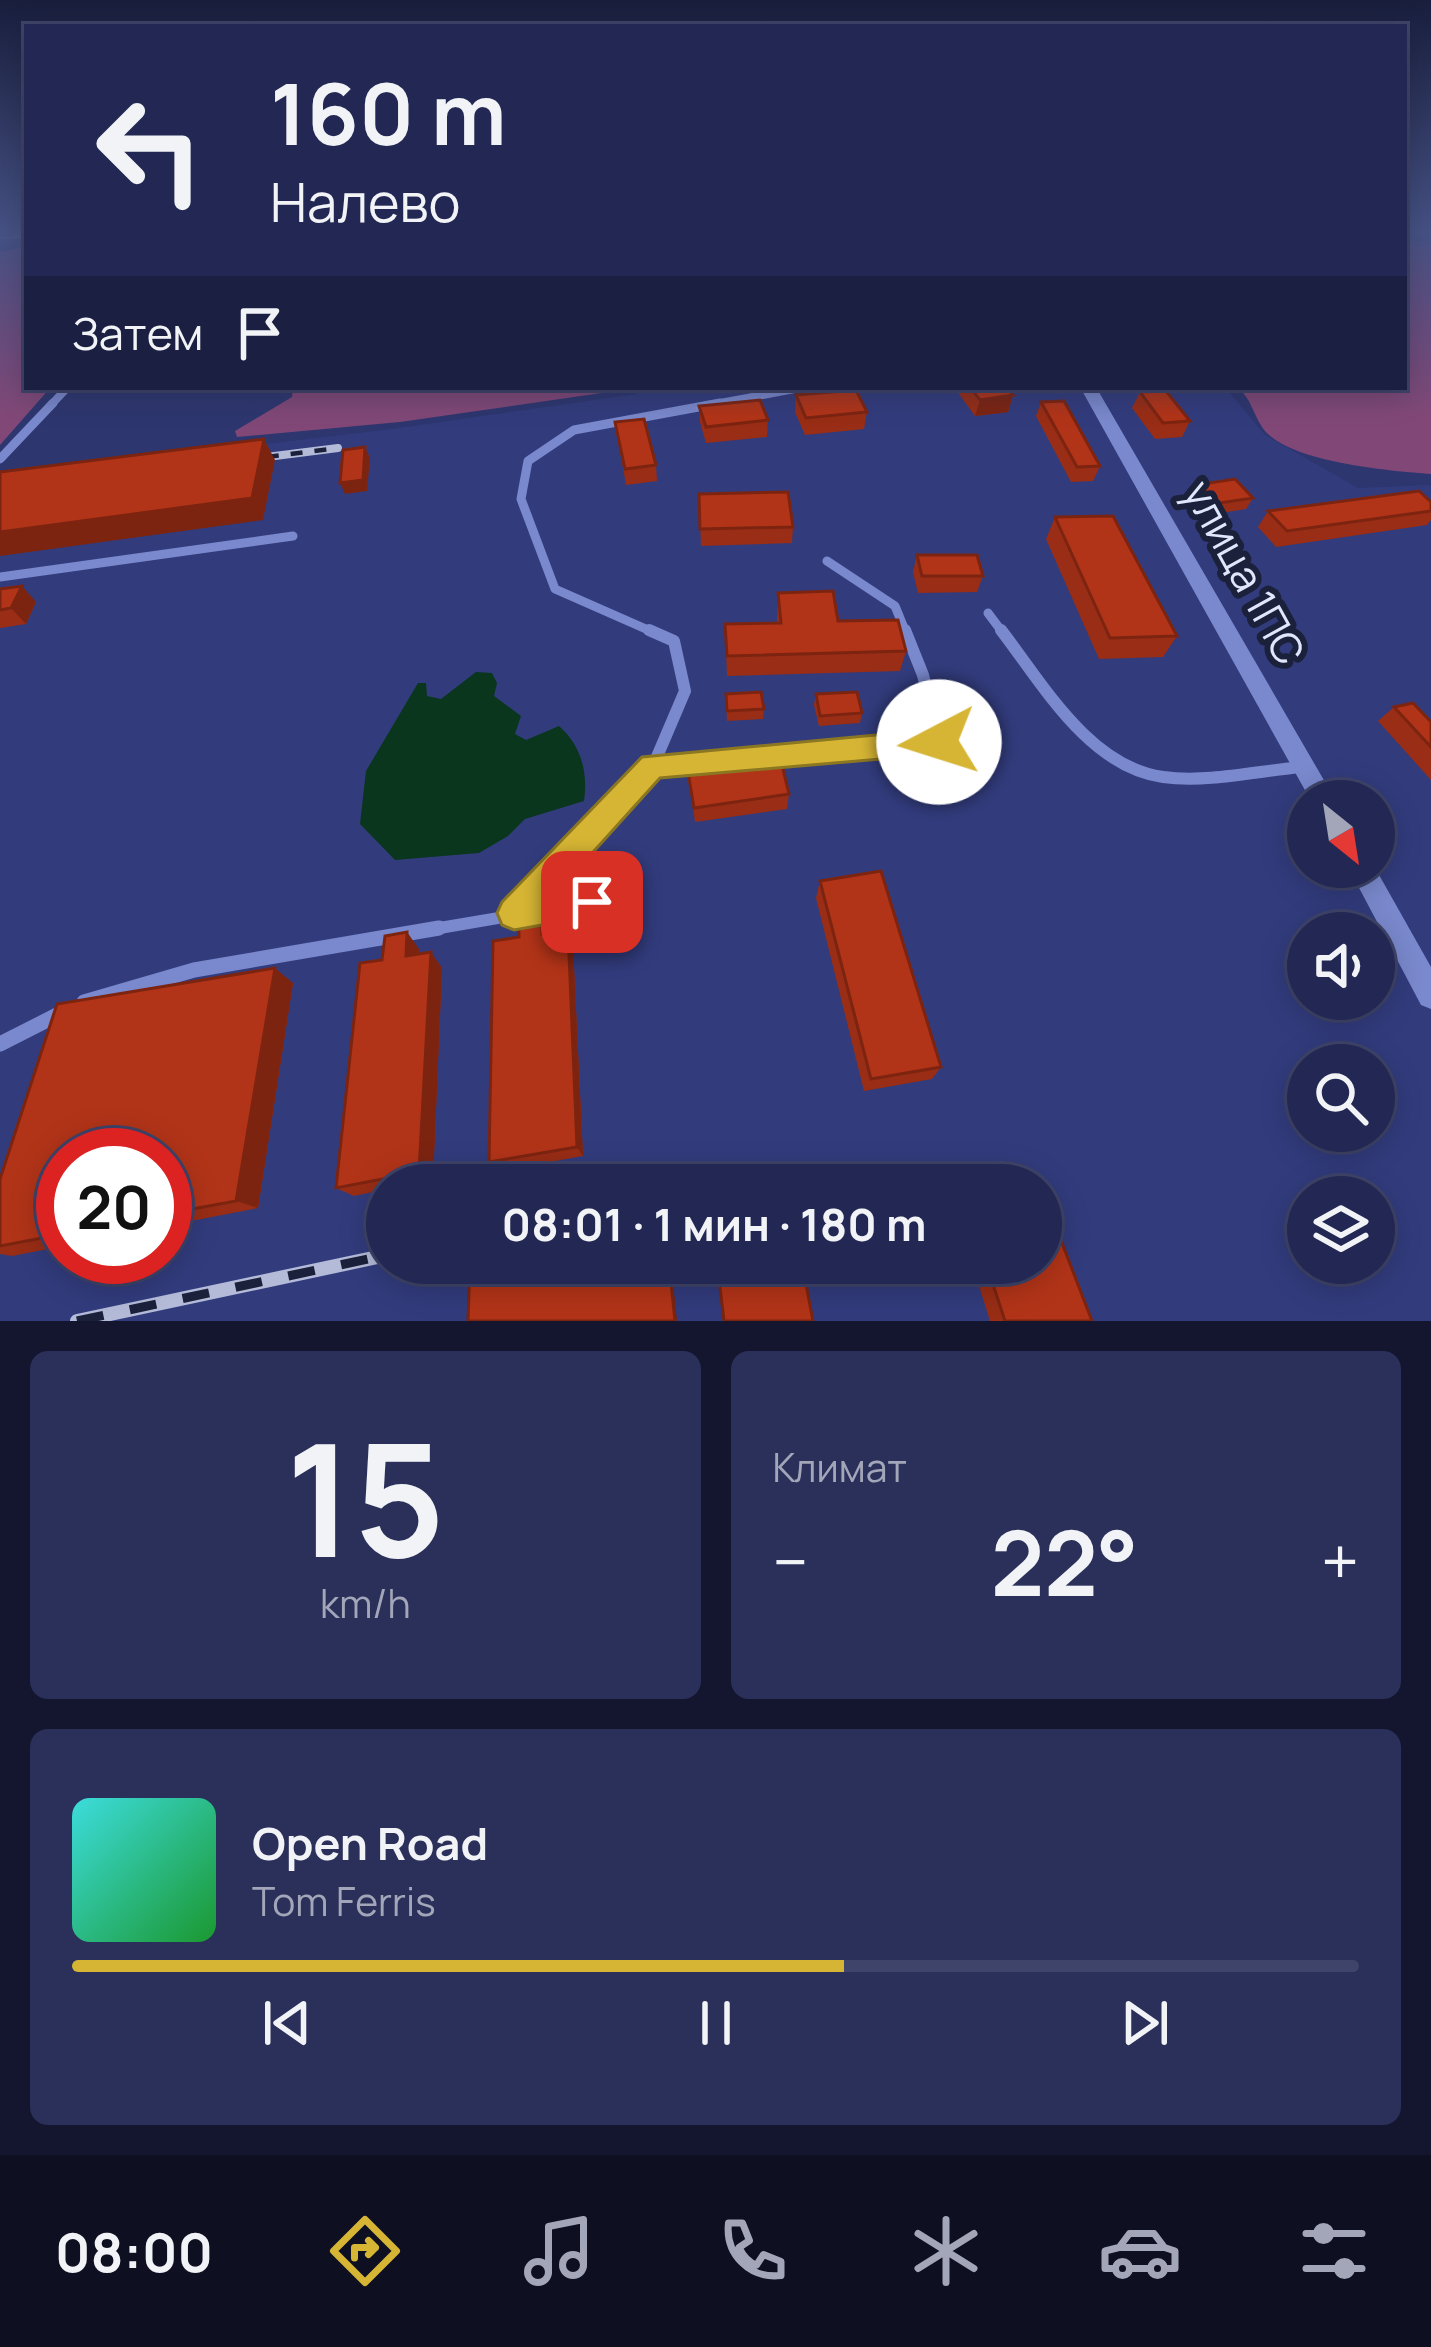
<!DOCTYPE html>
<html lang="ru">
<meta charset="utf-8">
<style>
:root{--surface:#222853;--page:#2a305a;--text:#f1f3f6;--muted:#a2a6b8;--line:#3f446a;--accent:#d6b534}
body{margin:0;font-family:Manrope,sans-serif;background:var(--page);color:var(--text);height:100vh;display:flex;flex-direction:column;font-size:45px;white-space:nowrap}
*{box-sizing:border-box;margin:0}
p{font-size:39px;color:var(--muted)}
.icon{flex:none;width:66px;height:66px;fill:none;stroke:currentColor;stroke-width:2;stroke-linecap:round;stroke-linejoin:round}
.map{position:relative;height:1321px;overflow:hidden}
.sheet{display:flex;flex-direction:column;gap:30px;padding:30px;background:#13162e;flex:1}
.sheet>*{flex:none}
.guide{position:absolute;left:24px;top:24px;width:1383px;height:366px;border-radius:0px;box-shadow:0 6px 30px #0003,0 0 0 3px var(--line);background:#222853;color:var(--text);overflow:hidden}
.needle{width:78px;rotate:150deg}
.fabs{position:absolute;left:1287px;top:780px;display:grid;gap:24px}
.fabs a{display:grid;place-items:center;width:108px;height:108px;border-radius:50%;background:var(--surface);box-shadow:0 6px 30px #0003,0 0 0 3px var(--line);font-size:60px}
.speed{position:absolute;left:36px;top:1128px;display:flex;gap:24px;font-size:60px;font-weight:700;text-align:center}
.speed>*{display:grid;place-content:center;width:156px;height:156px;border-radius:50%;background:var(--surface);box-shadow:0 6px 30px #0003,0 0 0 3px var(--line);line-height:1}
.speed .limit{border:18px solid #d22;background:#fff;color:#111}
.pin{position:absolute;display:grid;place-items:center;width:102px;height:102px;color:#fff;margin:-51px;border-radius:24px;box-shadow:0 6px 18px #0006}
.me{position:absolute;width:132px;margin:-66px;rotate:265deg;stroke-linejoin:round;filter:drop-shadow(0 0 9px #0008)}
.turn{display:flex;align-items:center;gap:42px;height:252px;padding:0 48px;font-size:54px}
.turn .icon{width:156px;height:156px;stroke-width:2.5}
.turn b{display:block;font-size:84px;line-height:102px}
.then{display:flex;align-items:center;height:114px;padding:0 48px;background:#0003;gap:24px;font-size:45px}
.big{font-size:90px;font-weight:700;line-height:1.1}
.sheet .widget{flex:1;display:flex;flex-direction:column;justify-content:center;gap:18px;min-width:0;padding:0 42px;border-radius:18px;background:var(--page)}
.sheet .dial{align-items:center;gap:0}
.dial b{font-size:156px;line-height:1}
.song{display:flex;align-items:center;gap:36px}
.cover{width:144px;height:144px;border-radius:18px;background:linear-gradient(135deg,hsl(180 70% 55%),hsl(130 70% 35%))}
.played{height:12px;border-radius:6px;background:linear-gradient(90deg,var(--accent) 60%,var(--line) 60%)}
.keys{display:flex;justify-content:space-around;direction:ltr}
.heat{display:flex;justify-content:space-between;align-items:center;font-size:66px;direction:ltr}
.sheet .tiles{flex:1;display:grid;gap:30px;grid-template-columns:1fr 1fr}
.widget:last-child{grid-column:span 2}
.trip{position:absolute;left:366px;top:1164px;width:696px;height:120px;border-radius:60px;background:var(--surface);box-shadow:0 6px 30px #0003,0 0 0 3px var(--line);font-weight:700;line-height:120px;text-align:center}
.tab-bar{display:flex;height:192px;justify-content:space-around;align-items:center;background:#0e1021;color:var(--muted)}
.tab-bar .icon{width:84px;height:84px}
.tab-bar .current{color:var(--accent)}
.tab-bar b{font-size:54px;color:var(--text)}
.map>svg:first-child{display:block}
.built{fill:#323c7d;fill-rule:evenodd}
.green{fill:#814877}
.water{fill:#09361c}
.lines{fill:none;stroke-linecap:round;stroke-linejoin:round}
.service-far3{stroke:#7a89cd;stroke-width:8}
.service-far2{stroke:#7a89cd;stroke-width:9}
.service-far1{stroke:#7a89cd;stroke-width:12}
.service{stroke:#7a89cd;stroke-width:15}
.minor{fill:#7a89cd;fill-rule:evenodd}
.rail-far1-casing{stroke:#b4bbd9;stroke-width:8}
.rail-casing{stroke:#b4bbd9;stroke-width:14}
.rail-far1{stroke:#1b213b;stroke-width:4.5;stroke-dasharray:12;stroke-linecap:butt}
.rail{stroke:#1b213b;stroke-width:9;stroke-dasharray:27;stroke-linecap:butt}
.wall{fill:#992d15}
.shaded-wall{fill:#7d2411}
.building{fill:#b23418;stroke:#7d2411;stroke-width:3}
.route{fill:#d6b534;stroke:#8b7622;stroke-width:3}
.labels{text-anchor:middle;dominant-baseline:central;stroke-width:12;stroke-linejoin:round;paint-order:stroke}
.street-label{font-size:42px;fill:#e0e6fb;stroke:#1b213b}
</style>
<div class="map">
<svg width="1431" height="1321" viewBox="0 0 1431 1321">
<rect width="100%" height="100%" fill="#2d366f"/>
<path class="built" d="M647 387H1225L1265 435 1358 488 1431 485V1321H0V476L392 429 636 394ZM1308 801H1374V867H1308ZM1308 933H1374V999H1308ZM1308 1065H1374V1131H1308ZM63 1155H165V1257H63ZM387 1185H1041V1263H387ZM1308 1197H1374V1263H1308Z"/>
<path class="green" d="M1404 241 1431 242V474C1390 471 1299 463 1268 434 1254 421 1253 399 1237 387H1404Z
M27 246V387H51L0 445V252Z
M293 387H643L400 422 237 437 235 431 292 397Z"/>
<path class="water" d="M476 672 492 673 497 683 494 696 521 716 515 734 526 740 559 726C582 746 588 774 584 801L525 819 508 836 479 853 395 860 360 824 366 771 418 683H426L427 696 441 699Z"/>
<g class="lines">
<path class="service-far3" d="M50 406 68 387
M704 406 805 387"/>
<path class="service-far2" d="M0 459 53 403
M827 561 895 606 906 633
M0 577 293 536
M988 613 1003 633
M655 633 555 589 521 499 528 461 574 430 720 403"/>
<path class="service-far1" d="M1001 630C1042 683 1089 767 1163 777 1208 783 1257 771 1302 767
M769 756 939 742 923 675 905 630
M653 766 745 758
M514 913 653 766 685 691 674 641 649 630
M422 931 592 902"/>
<path class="service" d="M84 1002 194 970 439 928
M0 1044 61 1013"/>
<path class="minor" d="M1080 387H1096L1336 801H1311Z
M1374 866 1431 967V1009L1421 1005 1348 867Z"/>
<g class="rail-far1-casing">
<path id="rail-far1" d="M0 235 27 234
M243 460 338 448"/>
</g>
<g class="rail-casing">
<path id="rail" d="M77 1321 387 1255"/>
</g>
<use href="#rail-far1" class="rail-far1"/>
<use href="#rail" class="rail"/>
</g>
<path class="wall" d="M954 387H1006L1013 395 1008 412 975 416Z
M1140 392 1190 421 1182 437 1155 439 1132 408Z
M796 395 867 412 864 429 805 435 795 412Z
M1041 402 1100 466 1093 481 1071 482 1036 416Z
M699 406 768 420 767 437 706 443 700 422Z
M615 422 656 465 657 481 626 485Z
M1196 485 1253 498 1246 509 1207 515 1190 496Z
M699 494 793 527 792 543 701 546Z
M1431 502V520L1427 525 1276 547 1258 527 1268 511Z
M1055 517 1177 636 1163 657 1099 659 1046 539Z
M917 555 983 576 977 592 918 593 913 572Z
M0 589 36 602 26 624 0 628Z
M778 593 906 651 900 671 727 676 725 624 777 623Z
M726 694 764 709 763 719 727 721Z
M816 694 862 713 860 723 819 726 814 705Z
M1394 707 1431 722V780L1378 721Z
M687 766 789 794 787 809 695 822Z
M820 881 941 1067 932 1079 864 1091 816 898Z
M548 928V933L573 946 583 1156 499 1171 489 1162 519 937Z
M419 949V954L442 968 433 1180 409 1185H387V1189L354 1196 336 1188 382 960Z
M293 983 258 1208 165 1226V1155H63V1246L12 1256 0 1254V1179Z
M972 1263H1041L1092 1321H990Z"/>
<path class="shaded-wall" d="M1013 395 1008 412 975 416 980 400Z
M264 439 275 460 263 520 0 556V532Z
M365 447 370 458 367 491 345 494 340 483Z
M22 586 36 602 26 624 11 608Z
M542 911 548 928 549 950 542 934Z
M568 930 573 946 583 1156 577 1147Z
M407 932 419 949 418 972 406 956Z
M431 952 442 968 433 1180 419 1172Z
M275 968 293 983 258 1208 236 1201Z
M669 1263H671L677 1321H675Z"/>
<path class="building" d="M970 387H1006L1013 395 980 400Z
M856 390 867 412 806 418 796 395Z
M1166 391 1190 421 1163 423 1140 392Z
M760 400 768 420 706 427 699 406Z
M1064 401 1100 466 1077 467 1041 402Z
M644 419 656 465 625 469 615 422Z
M264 439 252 498 0 532V472Z
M365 447 363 480 340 483 343 450Z
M1235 479 1253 498 1213 504 1196 485Z
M1419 491 1431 502V511L1287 531 1268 511Z
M788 492 793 527 700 529 699 494Z
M1113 516 1177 636 1110 638 1055 517Z
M917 555H977L983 576H922Z
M22 586 11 608 0 610V589Z
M833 591 838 621 898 620 906 651 727 656 725 624 781 623 778 593Z
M761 692 764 709 727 711 726 694Z
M857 692 862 713 820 716 816 694Z
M1413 703 1431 722V747L1394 707Z
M779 753 789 794 694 808 687 766Z
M881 871 941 1067 871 1079 820 881Z
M542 911V934L568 930 577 1147 489 1162 493 941 519 937V915Z
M407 932 406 956 431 952 419 1172 336 1188 360 963 382 960 385 936Z
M275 968 236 1201 165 1214V1155H63V1234L0 1246V1179L57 1004Z
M1047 1204 1092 1321H1005L986 1263H1041V1206Z
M470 1263H669L675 1321H468Z
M717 1263H802L813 1321H724Z"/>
<linearGradient id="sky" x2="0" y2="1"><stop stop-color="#191e3d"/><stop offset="0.56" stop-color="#465285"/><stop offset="1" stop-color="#465285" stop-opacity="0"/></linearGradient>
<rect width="1431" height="416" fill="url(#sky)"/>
<path class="route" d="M939 729 954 742 939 754 660 778 558 891 592 886 604 891 609 902 604 914 514 930 502 925 497 913 502 902 642 757Z"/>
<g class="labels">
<g class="street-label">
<text transform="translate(1245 572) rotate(61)">улица 1ПС</text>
</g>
</g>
</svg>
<div class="fabs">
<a><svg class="needle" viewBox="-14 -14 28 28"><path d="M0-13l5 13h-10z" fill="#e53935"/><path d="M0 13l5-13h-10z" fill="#a2a6b8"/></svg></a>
<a><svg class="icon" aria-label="sound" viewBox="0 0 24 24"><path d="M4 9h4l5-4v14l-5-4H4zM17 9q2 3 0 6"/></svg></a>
<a><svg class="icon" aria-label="search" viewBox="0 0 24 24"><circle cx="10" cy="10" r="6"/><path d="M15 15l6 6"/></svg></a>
<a><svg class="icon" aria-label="layers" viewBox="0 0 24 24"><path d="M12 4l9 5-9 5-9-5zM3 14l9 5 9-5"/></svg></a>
</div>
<div class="speed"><div class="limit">20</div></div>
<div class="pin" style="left:592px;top:902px;background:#d93025"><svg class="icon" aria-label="arrive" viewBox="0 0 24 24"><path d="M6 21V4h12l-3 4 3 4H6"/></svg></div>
<svg class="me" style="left:939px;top:742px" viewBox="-20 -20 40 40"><circle r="19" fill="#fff"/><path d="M0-13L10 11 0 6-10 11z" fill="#d6b534"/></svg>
<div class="trip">08:01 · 1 мин · 180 m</div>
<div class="guide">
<div class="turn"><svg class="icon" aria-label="left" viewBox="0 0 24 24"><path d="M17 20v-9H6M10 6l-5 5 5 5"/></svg><div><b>160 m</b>Налево</div></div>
<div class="then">Затем<svg class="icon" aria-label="arrive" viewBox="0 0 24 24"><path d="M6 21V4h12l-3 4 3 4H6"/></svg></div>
</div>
</div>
<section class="sheet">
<div class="tiles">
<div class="widget dial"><b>15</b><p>km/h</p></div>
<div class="widget"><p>Климат</p>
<div class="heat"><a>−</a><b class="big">22°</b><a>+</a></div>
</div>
<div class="widget">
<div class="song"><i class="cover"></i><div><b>Open Road</b><p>Tom Ferris</p></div></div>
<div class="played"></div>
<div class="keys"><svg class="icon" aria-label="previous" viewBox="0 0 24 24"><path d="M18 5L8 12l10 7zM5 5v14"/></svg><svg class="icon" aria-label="pause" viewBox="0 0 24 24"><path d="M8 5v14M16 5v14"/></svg><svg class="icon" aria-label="next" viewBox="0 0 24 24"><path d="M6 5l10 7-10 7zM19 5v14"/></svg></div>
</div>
</div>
</section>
<nav class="tab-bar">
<b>08:00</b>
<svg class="icon current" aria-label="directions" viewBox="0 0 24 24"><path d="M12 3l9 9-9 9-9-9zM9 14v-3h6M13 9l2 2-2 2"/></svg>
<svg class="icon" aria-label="music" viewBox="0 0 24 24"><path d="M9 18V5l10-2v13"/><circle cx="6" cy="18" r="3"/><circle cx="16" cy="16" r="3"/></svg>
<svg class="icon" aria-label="phone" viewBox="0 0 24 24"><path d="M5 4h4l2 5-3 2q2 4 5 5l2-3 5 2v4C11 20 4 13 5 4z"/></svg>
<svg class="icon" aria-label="climate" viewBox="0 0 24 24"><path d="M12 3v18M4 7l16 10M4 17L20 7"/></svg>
<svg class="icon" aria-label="car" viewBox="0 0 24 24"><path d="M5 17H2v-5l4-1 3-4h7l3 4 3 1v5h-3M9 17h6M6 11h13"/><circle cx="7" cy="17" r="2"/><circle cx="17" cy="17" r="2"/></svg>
<svg class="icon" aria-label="filters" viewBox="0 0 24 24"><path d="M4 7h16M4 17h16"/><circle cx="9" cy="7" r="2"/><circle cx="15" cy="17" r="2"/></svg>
</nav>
